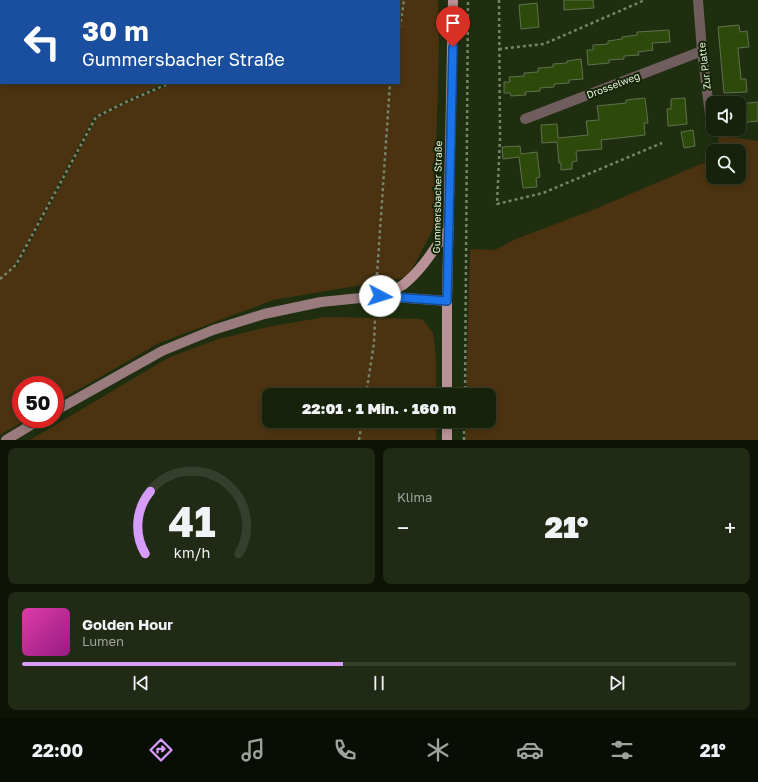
<!DOCTYPE html>
<html lang="de">
<meta charset="utf-8">
<style>
:root{--surface:#17220b;--page:#202a14;--text:#f1f3f6;--muted:#9ea49d;--line:#363f2c;--accent:#d59cfb}
body{margin:0;font-family:"Golos Text",sans-serif;background:var(--page);color:var(--text);height:100vh;display:flex;flex-direction:column;font-size:15px;white-space:nowrap}
*{box-sizing:border-box;margin:0}
p{font-size:13px;color:var(--muted)}
.icon{flex:none;width:22px;height:22px;fill:none;stroke:currentColor;stroke-width:2;stroke-linecap:round;stroke-linejoin:round}
.map{position:relative;height:440px;overflow:hidden}
.drawer{display:flex;flex-direction:column;gap:8px;padding:8px;background:#0d1306;flex:1}
.drawer>*{flex:none}
.banner{position:absolute;left:0px;top:0px;width:400px;height:84px;box-shadow:0 2px 6px #0003,0 0 0 1px var(--line);background:#1a4fa0;color:#fff;overflow:hidden}
.tools{position:absolute;left:706px;top:96px;display:grid;gap:8px}
.tools a{display:grid;place-items:center;width:40px;height:40px;border-radius:8px;background:var(--surface);box-shadow:0 2px 6px #0003,0 0 0 1px var(--line);font-size:20px}
.speed{position:absolute;left:12px;top:376px;display:flex;gap:8px;font-size:20px;font-weight:700;text-align:center}
.speed>*{display:grid;place-content:center;width:52px;height:52px;border-radius:50%;background:var(--surface);box-shadow:0 2px 6px #0003,0 0 0 1px var(--line);line-height:1}
.speed .limit{border:6px solid #d22;background:#fff;color:#111}
.pin{position:absolute;display:grid;place-items:center;width:34px;height:34px;color:#fff;margin:-41px -17px;border-radius:50% 50% 50% 0;rotate:-45deg;box-shadow:0 0 4px #0007}
.pin .icon{rotate:45deg}
.me{position:absolute;width:44px;margin:-22px;rotate:95deg;stroke-linejoin:round;filter:drop-shadow(0 0 3px #0008)}
.turn{display:flex;align-items:center;gap:14px;height:84px;padding:0 16px;font-size:18px}
.turn .icon{width:52px;height:52px;stroke-width:2.5}
.turn b{display:block;font-size:28px;line-height:34px}
.big{font-size:30px;font-weight:800;line-height:1.1}
.drawer .tile{flex:1;display:flex;flex-direction:column;justify-content:center;gap:6px;min-width:0;padding:0 14px;border-radius:8px;background:var(--page)}
.drawer .dial{align-items:center;gap:0}
.dial svg{height:104px;overflow:visible;fill:none;stroke:var(--line);stroke-width:7;stroke-linecap:round;text-anchor:middle}
.dial text{fill:var(--text);stroke:none}
.song{display:flex;align-items:center;gap:12px}
.cover{width:48px;height:48px;border-radius:6px;background:linear-gradient(135deg,hsl(320 70% 55%),hsl(310 70% 35%))}
.played{height:4px;border-radius:2px;background:linear-gradient(90deg,var(--accent) 45%,var(--line) 45%)}
.keys{display:flex;justify-content:space-around;direction:ltr}
.heat{display:flex;justify-content:space-between;align-items:center;font-size:22px;direction:ltr}
.drawer .tiles{flex:1;display:grid;gap:8px;grid-template-columns:1fr 1fr}
.tile:last-child{grid-column:span 2}
.trip{position:absolute;left:262px;top:388px;width:234px;height:40px;border-radius:8px;background:var(--surface);box-shadow:0 2px 6px #0003,0 0 0 1px var(--line);font-weight:800;line-height:40px;text-align:center}
.dock{display:flex;height:64px;justify-content:space-around;align-items:center;background:#090e04;color:var(--muted)}
.dock .icon{width:28px;height:28px}
.dock .on{color:var(--accent)}
.dock b{font-size:18px;color:var(--text)}
.map>svg:first-child{display:block}
.green{fill:#4b3312;fill-rule:evenodd}
.building{fill:#2e4a0b;stroke:#5f7150}
.lines{fill:none;stroke-linecap:round;stroke-linejoin:round}
.path{stroke:#76846a;stroke-width:2.5;stroke-dasharray:3 3;stroke-linecap:butt}
.minor{stroke:#705e5f;stroke-width:10}
.secondary{stroke:#997b7e;stroke-width:10}
.primary{stroke:#b89296;stroke-width:10}
.route-casing{stroke:#114b97;stroke-width:10}
.route{stroke:#1a73e8;stroke-width:7}
.labels{text-anchor:middle;dominant-baseline:central;stroke-width:4;stroke-linejoin:round;paint-order:stroke}
.street-label{font-size:10px;fill:#e3eedb;stroke:#152405}
</style>
<div class="map">
<svg width="758" height="440" viewBox="0 0 758 440">
<rect width="100%" height="100%" fill="#1f2e0f"/>
<path class="green" d="M0 0H438L439 45 434 227 408 277 273 300 159 343 55 403V385H21V419H27L0 435ZM1 1H399V83H174L126 103 97 118 17 267 13 269 94 117 125 101 165 83H1Z
M719 135 758 141V440H465L466 421H489V395H466L470 249 495 250 516 239 595 209 713 159V177H739V151H717Z
M325 317 422 319 433 333 436 357V395H269V421H436V440H30L168 358 218 339 268 327Z"/>
<path class="building" d="M564 0H593L594 8 564 10Z
M537 3 539 27 521 29 519 5Z
M739 25 740 32 747 31 749 47 738 48 741 79H746L747 92 724 93 718 27Z
M669 30 670 42 652 43 653 50 638 52 639 55 624 56V59L609 60V63L588 65 587 50H593V45L608 44V41L622 39V37L637 35V32Z
M581 59 583 79 569 80V83L554 84V87L540 88V91L525 92 526 95 511 96 510 93H504V82H510L509 77 524 76V73L538 72V68L553 67V64L567 63V61Z
M645 98 648 123H644L645 135 601 140 602 149 576 151 577 161 572 162V169L561 170V163H559L557 142 542 143 541 125 557 124 558 138 588 135 586 121 599 120 597 106 626 103V100Z
M685 98 687 124 668 126 667 109H671V99Z
M758 102V121L739 123V104Z
M693 130 695 146 684 148 681 132Z
M520 146 521 154 537 152 540 177 536 178 537 187 523 188 519 157 503 159 502 147Z"/>
<g class="lines">
<path class="path" d="M499 0 500 138 497 204 543 193 662 143
M399 34 404 0
M499 49 544 44 645 0
M377 275 390 83
M0 279 16 265 96 117 126 102 170 83
M366 395 374 343 375 319
M465 395 468 0
M359 440 362 421
M464 440V421"/>
<path class="minor" d="M698 0 702 51 712 131
M525 119 702 51"/>
<path class="secondary" d="M55 411 162 351 213 330 264 314 321 302 380 296 447 301
M6 440 41 419"/>
<path class="primary" d="M380 296C388 293 396 289 403 285 422 270 435 248 449 228
M447 395V301L453 0
M447 421V440"/>
</g>
<g class="lines">
<g class="route-casing">
<path id="route" d="M380 296 447 301 453 47"/>
</g>
<use href="#route" class="route"/>
</g>
<g class="labels">
<g class="street-label">
<text transform="translate(704 66) rotate(-97)">Zur Platte</text>
<text transform="translate(613 85) rotate(-21)">Drosselweg</text>
<text transform="translate(437 197) rotate(-89)">Gummersbacher Straße</text>
</g>
</g>
</svg>
<div class="tools">
<a><svg class="icon" aria-label="sound" viewBox="0 0 24 24"><path d="M4 9h4l5-4v14l-5-4H4zM17 9q2 3 0 6"/></svg></a>
<a><svg class="icon" aria-label="search" viewBox="0 0 24 24"><circle cx="10" cy="10" r="6"/><path d="M15 15l6 6"/></svg></a>
</div>
<div class="speed"><div class="limit">50</div></div>
<div class="pin" style="left:453px;top:47px;background:#d93025"><svg class="icon" aria-label="arrive" viewBox="0 0 24 24"><path d="M6 21V4h12l-3 4 3 4H6"/></svg></div>
<svg class="me" style="left:380px;top:296px" viewBox="-20 -20 40 40"><circle r="19" fill="#fff"/><path d="M0-13L10 11 0 6-10 11z" fill="#1a73e8"/></svg>
<div class="trip">22:01 · 1 Min. · 160 m</div>
<div class="banner">
<div class="turn"><svg class="icon" aria-label="left" viewBox="0 0 24 24"><path d="M17 20v-9H6M10 6l-5 5 5 5"/></svg><div><b>30 m</b>Gummersbacher Straße</div></div>
</div>
</div>
<section class="drawer">
<div class="tiles">
<div class="tile dial"><svg viewBox="0 0 100 80">
<path d="M14 69A42 42 0 1 1 86 69"/>
<path d="M14 69A42 42 0 0 1 18 21" stroke="#d59cfb"/>
<text x="50" y="56" font-size="32" font-weight="700">41</text>
<text x="50" y="72" font-size="11">km/h</text>
</svg></div>
<div class="tile"><p>Klima</p>
<div class="heat"><a>−</a><b class="big">21°</b><a>+</a></div>
</div>
<div class="tile">
<div class="song"><i class="cover"></i><div><b>Golden Hour</b><p>Lumen</p></div></div>
<div class="played"></div>
<div class="keys"><svg class="icon" aria-label="previous" viewBox="0 0 24 24"><path d="M18 5L8 12l10 7zM5 5v14"/></svg><svg class="icon" aria-label="pause" viewBox="0 0 24 24"><path d="M8 5v14M16 5v14"/></svg><svg class="icon" aria-label="next" viewBox="0 0 24 24"><path d="M6 5l10 7-10 7zM19 5v14"/></svg></div>
</div>
</div>
</section>
<nav class="dock">
<b>22:00</b>
<svg class="icon on" aria-label="directions" viewBox="0 0 24 24"><path d="M12 3l9 9-9 9-9-9zM9 14v-3h6M13 9l2 2-2 2"/></svg>
<svg class="icon" aria-label="music" viewBox="0 0 24 24"><path d="M9 18V5l10-2v13"/><circle cx="6" cy="18" r="3"/><circle cx="16" cy="16" r="3"/></svg>
<svg class="icon" aria-label="phone" viewBox="0 0 24 24"><path d="M5 4h4l2 5-3 2q2 4 5 5l2-3 5 2v4C11 20 4 13 5 4z"/></svg>
<svg class="icon" aria-label="climate" viewBox="0 0 24 24"><path d="M12 3v18M4 7l16 10M4 17L20 7"/></svg>
<svg class="icon" aria-label="car" viewBox="0 0 24 24"><path d="M5 17H2v-5l4-1 3-4h7l3 4 3 1v5h-3M9 17h6M6 11h13"/><circle cx="7" cy="17" r="2"/><circle cx="17" cy="17" r="2"/></svg>
<svg class="icon" aria-label="filters" viewBox="0 0 24 24"><path d="M4 7h16M4 17h16"/><circle cx="9" cy="7" r="2"/><circle cx="15" cy="17" r="2"/></svg>
<b>21°</b>
</nav>
